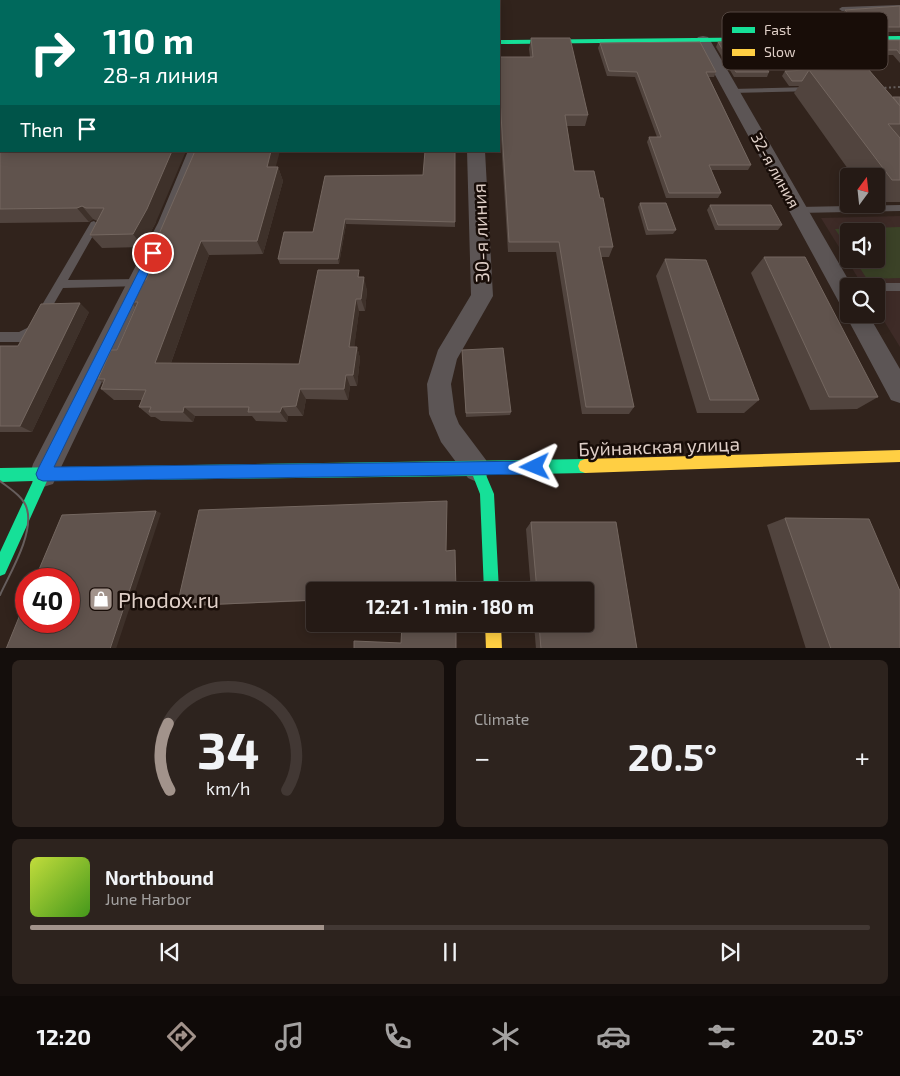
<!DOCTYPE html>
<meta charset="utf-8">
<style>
:root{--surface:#251a15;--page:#2d231e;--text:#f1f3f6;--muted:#a3a1a0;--line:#423834;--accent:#a2938b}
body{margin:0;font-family:"Exo 2",sans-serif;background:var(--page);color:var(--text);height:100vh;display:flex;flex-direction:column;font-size:19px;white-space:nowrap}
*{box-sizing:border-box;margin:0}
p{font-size:16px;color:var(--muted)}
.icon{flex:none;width:28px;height:28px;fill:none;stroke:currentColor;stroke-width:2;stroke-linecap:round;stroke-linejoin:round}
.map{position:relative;height:648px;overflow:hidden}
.side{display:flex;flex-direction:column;gap:12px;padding:12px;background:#140e0c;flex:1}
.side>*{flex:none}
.hud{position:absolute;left:0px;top:0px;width:500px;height:152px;box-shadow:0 2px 12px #0003,0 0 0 1px var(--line);background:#00695c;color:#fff;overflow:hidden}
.needle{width:32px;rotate:15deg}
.controls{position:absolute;left:840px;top:168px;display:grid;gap:10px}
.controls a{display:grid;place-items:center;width:45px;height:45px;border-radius:5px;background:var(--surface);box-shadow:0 2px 12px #0003,0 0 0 1px var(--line);font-size:25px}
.speed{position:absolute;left:15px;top:568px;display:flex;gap:10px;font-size:25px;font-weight:700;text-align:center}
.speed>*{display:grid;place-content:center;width:65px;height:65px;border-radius:50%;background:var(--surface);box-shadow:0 2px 12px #0003,0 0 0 1px var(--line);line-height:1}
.speed .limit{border:8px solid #d22;background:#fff;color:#111}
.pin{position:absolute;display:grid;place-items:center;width:42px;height:42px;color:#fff;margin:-21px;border:2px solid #fff;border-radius:50%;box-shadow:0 1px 5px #0007}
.me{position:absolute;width:55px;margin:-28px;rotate:268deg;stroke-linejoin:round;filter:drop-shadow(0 0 4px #0008)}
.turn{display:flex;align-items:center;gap:18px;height:105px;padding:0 20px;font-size:22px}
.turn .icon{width:65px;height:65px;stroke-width:2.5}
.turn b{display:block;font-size:35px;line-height:42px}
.then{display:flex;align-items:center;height:48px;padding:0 20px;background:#0003;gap:10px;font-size:19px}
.big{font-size:38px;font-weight:700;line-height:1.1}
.side .card{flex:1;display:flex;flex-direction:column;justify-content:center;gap:8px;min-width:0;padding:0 18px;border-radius:8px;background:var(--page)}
.side .dial{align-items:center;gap:0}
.dial svg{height:130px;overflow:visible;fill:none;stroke:var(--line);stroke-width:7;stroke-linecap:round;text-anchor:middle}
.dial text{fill:var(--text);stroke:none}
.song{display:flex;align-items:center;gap:15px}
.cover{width:60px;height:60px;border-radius:8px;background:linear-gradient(135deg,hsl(70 70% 55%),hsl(100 70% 35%))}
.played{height:5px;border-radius:2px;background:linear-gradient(90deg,var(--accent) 35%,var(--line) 35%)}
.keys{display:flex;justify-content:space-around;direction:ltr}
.heat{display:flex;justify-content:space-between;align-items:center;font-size:28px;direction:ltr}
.side .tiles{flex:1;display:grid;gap:12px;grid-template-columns:1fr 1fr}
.card:last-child{grid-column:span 2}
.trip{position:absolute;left:306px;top:582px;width:288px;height:50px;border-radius:5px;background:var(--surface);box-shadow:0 2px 12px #0003,0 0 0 1px var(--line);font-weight:700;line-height:50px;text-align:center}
.menu{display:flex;height:80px;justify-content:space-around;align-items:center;background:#0f0a08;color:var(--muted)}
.menu .icon{width:35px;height:35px}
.menu .selected{color:var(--accent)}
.menu b{font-size:22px;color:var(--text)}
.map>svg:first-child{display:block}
.education{fill:#3e2b27;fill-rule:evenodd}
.green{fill:#3b4227}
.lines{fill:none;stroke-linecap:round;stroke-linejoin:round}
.path{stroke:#655e5c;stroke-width:2;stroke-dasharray:2 2.5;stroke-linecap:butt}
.lane{fill:#5c5555;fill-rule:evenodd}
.street{fill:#5c5555;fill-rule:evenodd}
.fast{fill:#16e098;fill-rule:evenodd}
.slow{fill:#ffcf43;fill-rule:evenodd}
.tram{stroke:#665e5d;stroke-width:2}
.wall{fill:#51443e}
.shaded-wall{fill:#3e312a}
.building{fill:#60534d;stroke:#746760}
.route{fill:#1a73e8;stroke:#114b97}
.labels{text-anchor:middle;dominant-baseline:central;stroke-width:5;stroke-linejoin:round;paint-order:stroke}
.far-street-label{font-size:16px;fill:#dfcfc7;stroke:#180d08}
.street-label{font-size:19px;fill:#dfcfc7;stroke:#180d08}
.near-poi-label{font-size:22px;fill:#dfcfc7;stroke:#180d08;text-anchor:start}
.key{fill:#180d08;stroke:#544741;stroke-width:1}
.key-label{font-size:14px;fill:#dfcfc7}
</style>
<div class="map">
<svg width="900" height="649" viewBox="0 0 900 649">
<rect width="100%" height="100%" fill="#31231c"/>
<path class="education" d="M900 216V347L876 308V286H863L821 218ZM849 231H876V259H849Z"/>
<path class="green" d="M900 227V278L867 279 854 259H876V231H849V250L835 229Z"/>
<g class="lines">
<path class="path" d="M880 88 900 87"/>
<path class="lane" d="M340 0H346V1H340Z
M457 0H463V1H457Z
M491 0H497V1H491Z
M900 5V9L842 11 839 9 842 7Z
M812 87H815V91L731 93 727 91 731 89Z
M0 103H1V107H0Z
M900 205V211L798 213 793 210 798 207Z
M94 221 99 225 68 280 138 279 142 280 143 283 142 286 63 288 37 333 21 342H0V332H19L29 327 91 222Z
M876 283H900V291H876V286H871Z"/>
<path class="street" d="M703 36 708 37 710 40 852 286H849V314H868L900 369V403L891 400 845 314 848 308 841 306 696 40 698 37Z
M188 151H206L178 223 53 484 43 487 33 484 30 474 33 464 158 223Z
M467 151H485L493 296 457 359 451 384 455 414 459 424 486 460 490 469 486 478 477 482 468 478 441 442 429 414 427 384 438 350 471 295Z"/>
<path class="fast" d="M900 36V40L499 44V40Z
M585 459 590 461 592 466 590 471 585 473 486 475 494 494 499 591H484L480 494 473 476 47 481 5 574 0 576V552L33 481 0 482V468Z"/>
<path class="slow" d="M900 450V462L585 473 580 471 578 466 580 461 585 459Z
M485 624H501L502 649H486Z"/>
<path class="tram" d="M0 481C9 488 24 497 27 509 34 534 10 573 0 595"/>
</g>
<path class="wall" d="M900 6V32H859L842 15 845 10Z
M531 38 588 115 585 126H567L574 171 600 198 613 247 609 257H601L634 407 629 414H582L556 252H508L499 108V57H530L529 49Z
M0 40H1V73H0Z
M876 40H900V63L893 55H883L872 45Z
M804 41 865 69 893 97H900V202H876V176H853L794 93 799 86H789L782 76 785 71 820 70 801 46Z
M718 42 769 72 767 77H734L716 47Z
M600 43 716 72 714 77H709L751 165 748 170H711L721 193 718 198H666L647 142 649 137H657L635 77 607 76 598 48Z
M0 133 156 222 143 247 102 248 90 235 97 221 93 219 89 222 0 223Z
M455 151V227L346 224 339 264H280L278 259 313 232 423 175Z
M276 167H278L283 181 263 254 209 255 171 363 299 364 361 277 367 290 365 311H359L354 347H357L360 358 357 386H350L348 400 306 399 303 416H288L287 422 256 421 252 416H195L193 422 161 421 155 417H151L139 407 142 400H114L101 389 103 383 98 379 117 350 135 307 131 302 146 280 164 241 159 234Z
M640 203 676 230 673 234 646 235 638 207Z
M710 205 782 225 778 230H715L707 210Z
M764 257 878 397 857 409 810 410 751 273Z
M665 259 759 400 744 413H697L656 276Z
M89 312 32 432H0V346H18Z
M462 350 511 412 510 415 466 417Z
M785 518 900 649H806L767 525Z
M531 522 637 649H536L534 624H585V591H531L526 529Z
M446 551 315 591V601L182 606H177Z"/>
<path class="shaded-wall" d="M178 0H191V1H177Z
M0 7 1 9V19L0 21Z
M172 151H186L156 222 143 247 133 234Z
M271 151H280L272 181 267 167Z
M278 167 283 181 263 254 257 241Z
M82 206 93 219 89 222 77 208Z
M345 219 346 224 339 264 338 259Z
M201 241 209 255 167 374 155 363Z
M364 277 367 290 365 311 361 299Z
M356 299 359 311 353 358 349 347Z
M80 303 89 312 32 432 20 426Z
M357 347 360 358 357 386 353 375Z
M346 375 350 386 348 400 344 389Z
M300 389 306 399 303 416 296 406Z
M184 407 195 416 193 422 183 412Z
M282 407 288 416 287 422 280 412Z
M156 511 161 513 116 649H110Z"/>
<path class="building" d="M0 0H178L177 1H0Z
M278 0H320V1H277Z
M395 0H440V1H395Z
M900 6V27H862L845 10Z
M531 38H570L588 115H565L574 171H594L600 198H603L613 247H599L634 407H586L559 242H509L499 83V57H533Z
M0 40H1V59H0Z
M876 40H900V54L897 50H886Z
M700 42 716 72H706L751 165H709L721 193H669L649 137H661L637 72 609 71 600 43Z
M718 42H749L769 72H736Z
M868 69 900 106V124H888L900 138V180H892L809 70Z
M809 70 802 81H792L785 71Z
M893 97H900V106Z
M0 133H1V151H172L147 209 133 234 90 235 104 208H86L82 206 77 208 0 209Z
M195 151H271L267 167H278L257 241H201L155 363 299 364 318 270H359L358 277H364L361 299H356L349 347H357L353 375H346L344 389H300L296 406 282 407 280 412H248L249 407H184L183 412H149L151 407H139L146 390 101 389 105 379H98L111 350H117L138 302H131L140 280H146L165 237H162L164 234H159Z
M425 151H455V222L345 219 338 259H278L284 232H313L325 176 423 175Z
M640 203H666L676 230H648Z
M710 205H771L782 225H718Z
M764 257H805L878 397H829Z
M665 259 706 260 759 400H710Z
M80 303 20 426H0V346H18L41 304Z
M503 348 511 412 466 413 462 350Z
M447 501 446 551 455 550 456 591H315V600L177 606 199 510Z
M156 511 110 649H6L26 600V621H69V579H35L62 515Z
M785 518 869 519 900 591V649H831Z
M531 522H616L637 649H541L539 624H585V591H537Z
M402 624H456V649H354V641L401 643Z"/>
<path class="route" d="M153 249 158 253 54 467 535 461 540 463 542 467 540 472 535 474 43 481 38 479 36 474 38 469 148 253Z"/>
<defs>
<g id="shop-square" transform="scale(1.25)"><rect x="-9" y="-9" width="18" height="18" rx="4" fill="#a2938b" stroke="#180d08"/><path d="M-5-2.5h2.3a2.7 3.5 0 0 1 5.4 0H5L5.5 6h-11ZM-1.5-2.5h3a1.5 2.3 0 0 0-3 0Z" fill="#fff"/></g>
</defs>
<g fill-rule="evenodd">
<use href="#shop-square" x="101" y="599"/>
</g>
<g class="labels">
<g class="far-street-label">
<text transform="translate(776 170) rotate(61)">32-я линия</text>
</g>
<g class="street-label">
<text transform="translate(480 233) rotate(-92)">30-я линия</text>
<text transform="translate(659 446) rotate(-2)">Буйнакская улица</text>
</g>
<g class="near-poi-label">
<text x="118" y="599">Phodox.ru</text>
</g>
</g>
<rect x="722" y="12" width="166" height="58" rx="8" class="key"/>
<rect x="732" y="27" width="23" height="6" fill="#16e098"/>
<rect x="732" y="49" width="23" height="7" fill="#ffcf43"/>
<g class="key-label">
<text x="764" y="35">Fast</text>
<text x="764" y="57">Slow</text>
</g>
</svg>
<div class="controls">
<a><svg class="needle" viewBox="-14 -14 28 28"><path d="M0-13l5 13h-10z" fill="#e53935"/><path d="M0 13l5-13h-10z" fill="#a3a1a0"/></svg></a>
<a><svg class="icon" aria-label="sound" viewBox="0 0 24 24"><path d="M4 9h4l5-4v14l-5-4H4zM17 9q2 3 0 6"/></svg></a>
<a><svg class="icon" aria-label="search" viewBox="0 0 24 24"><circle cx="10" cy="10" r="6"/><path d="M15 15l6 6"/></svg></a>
</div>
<div class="speed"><div class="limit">40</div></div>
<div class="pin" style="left:153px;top:253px;background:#d93025"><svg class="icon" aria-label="arrive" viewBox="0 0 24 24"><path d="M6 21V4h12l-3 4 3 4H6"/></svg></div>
<svg class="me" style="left:535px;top:467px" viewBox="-20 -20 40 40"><path d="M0-17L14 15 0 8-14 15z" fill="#1a73e8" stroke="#fff" stroke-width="4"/></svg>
<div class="trip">12:21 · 1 min · 180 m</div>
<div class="hud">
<div class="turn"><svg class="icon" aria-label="right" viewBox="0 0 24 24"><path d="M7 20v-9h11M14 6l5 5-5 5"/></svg><div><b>110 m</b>28-я линия</div></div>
<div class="then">Then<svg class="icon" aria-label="arrive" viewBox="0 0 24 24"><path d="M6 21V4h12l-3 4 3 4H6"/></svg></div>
</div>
</div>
<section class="side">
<div class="tiles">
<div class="card dial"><svg viewBox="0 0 100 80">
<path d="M14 69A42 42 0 1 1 86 69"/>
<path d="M14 69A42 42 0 0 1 13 28" stroke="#a2938b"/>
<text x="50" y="56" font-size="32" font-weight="700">34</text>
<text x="50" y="72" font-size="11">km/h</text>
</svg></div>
<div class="card"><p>Climate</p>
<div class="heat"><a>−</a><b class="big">20.5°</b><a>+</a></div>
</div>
<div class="card">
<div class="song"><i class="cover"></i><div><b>Northbound</b><p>June Harbor</p></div></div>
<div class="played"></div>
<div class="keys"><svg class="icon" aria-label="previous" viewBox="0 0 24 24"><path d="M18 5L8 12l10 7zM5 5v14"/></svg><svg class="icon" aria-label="pause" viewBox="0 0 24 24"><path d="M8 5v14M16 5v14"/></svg><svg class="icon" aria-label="next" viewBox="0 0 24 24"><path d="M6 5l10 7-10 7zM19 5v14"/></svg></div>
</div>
</div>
</section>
<nav class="menu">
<b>12:20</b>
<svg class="icon selected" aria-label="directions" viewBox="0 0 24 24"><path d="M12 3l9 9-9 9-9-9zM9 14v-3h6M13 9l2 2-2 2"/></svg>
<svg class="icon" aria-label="music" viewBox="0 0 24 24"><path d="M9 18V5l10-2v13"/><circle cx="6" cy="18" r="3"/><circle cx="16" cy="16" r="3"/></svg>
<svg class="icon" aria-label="phone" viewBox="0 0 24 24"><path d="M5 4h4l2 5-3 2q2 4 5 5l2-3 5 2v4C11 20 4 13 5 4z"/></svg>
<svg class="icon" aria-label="climate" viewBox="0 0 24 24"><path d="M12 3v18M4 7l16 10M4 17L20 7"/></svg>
<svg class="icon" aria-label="car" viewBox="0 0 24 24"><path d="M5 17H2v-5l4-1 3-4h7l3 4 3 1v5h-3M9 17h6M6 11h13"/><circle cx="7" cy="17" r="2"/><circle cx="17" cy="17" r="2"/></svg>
<svg class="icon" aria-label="filters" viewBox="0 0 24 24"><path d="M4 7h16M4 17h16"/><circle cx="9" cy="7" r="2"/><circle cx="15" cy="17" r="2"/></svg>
<b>20.5°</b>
</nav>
